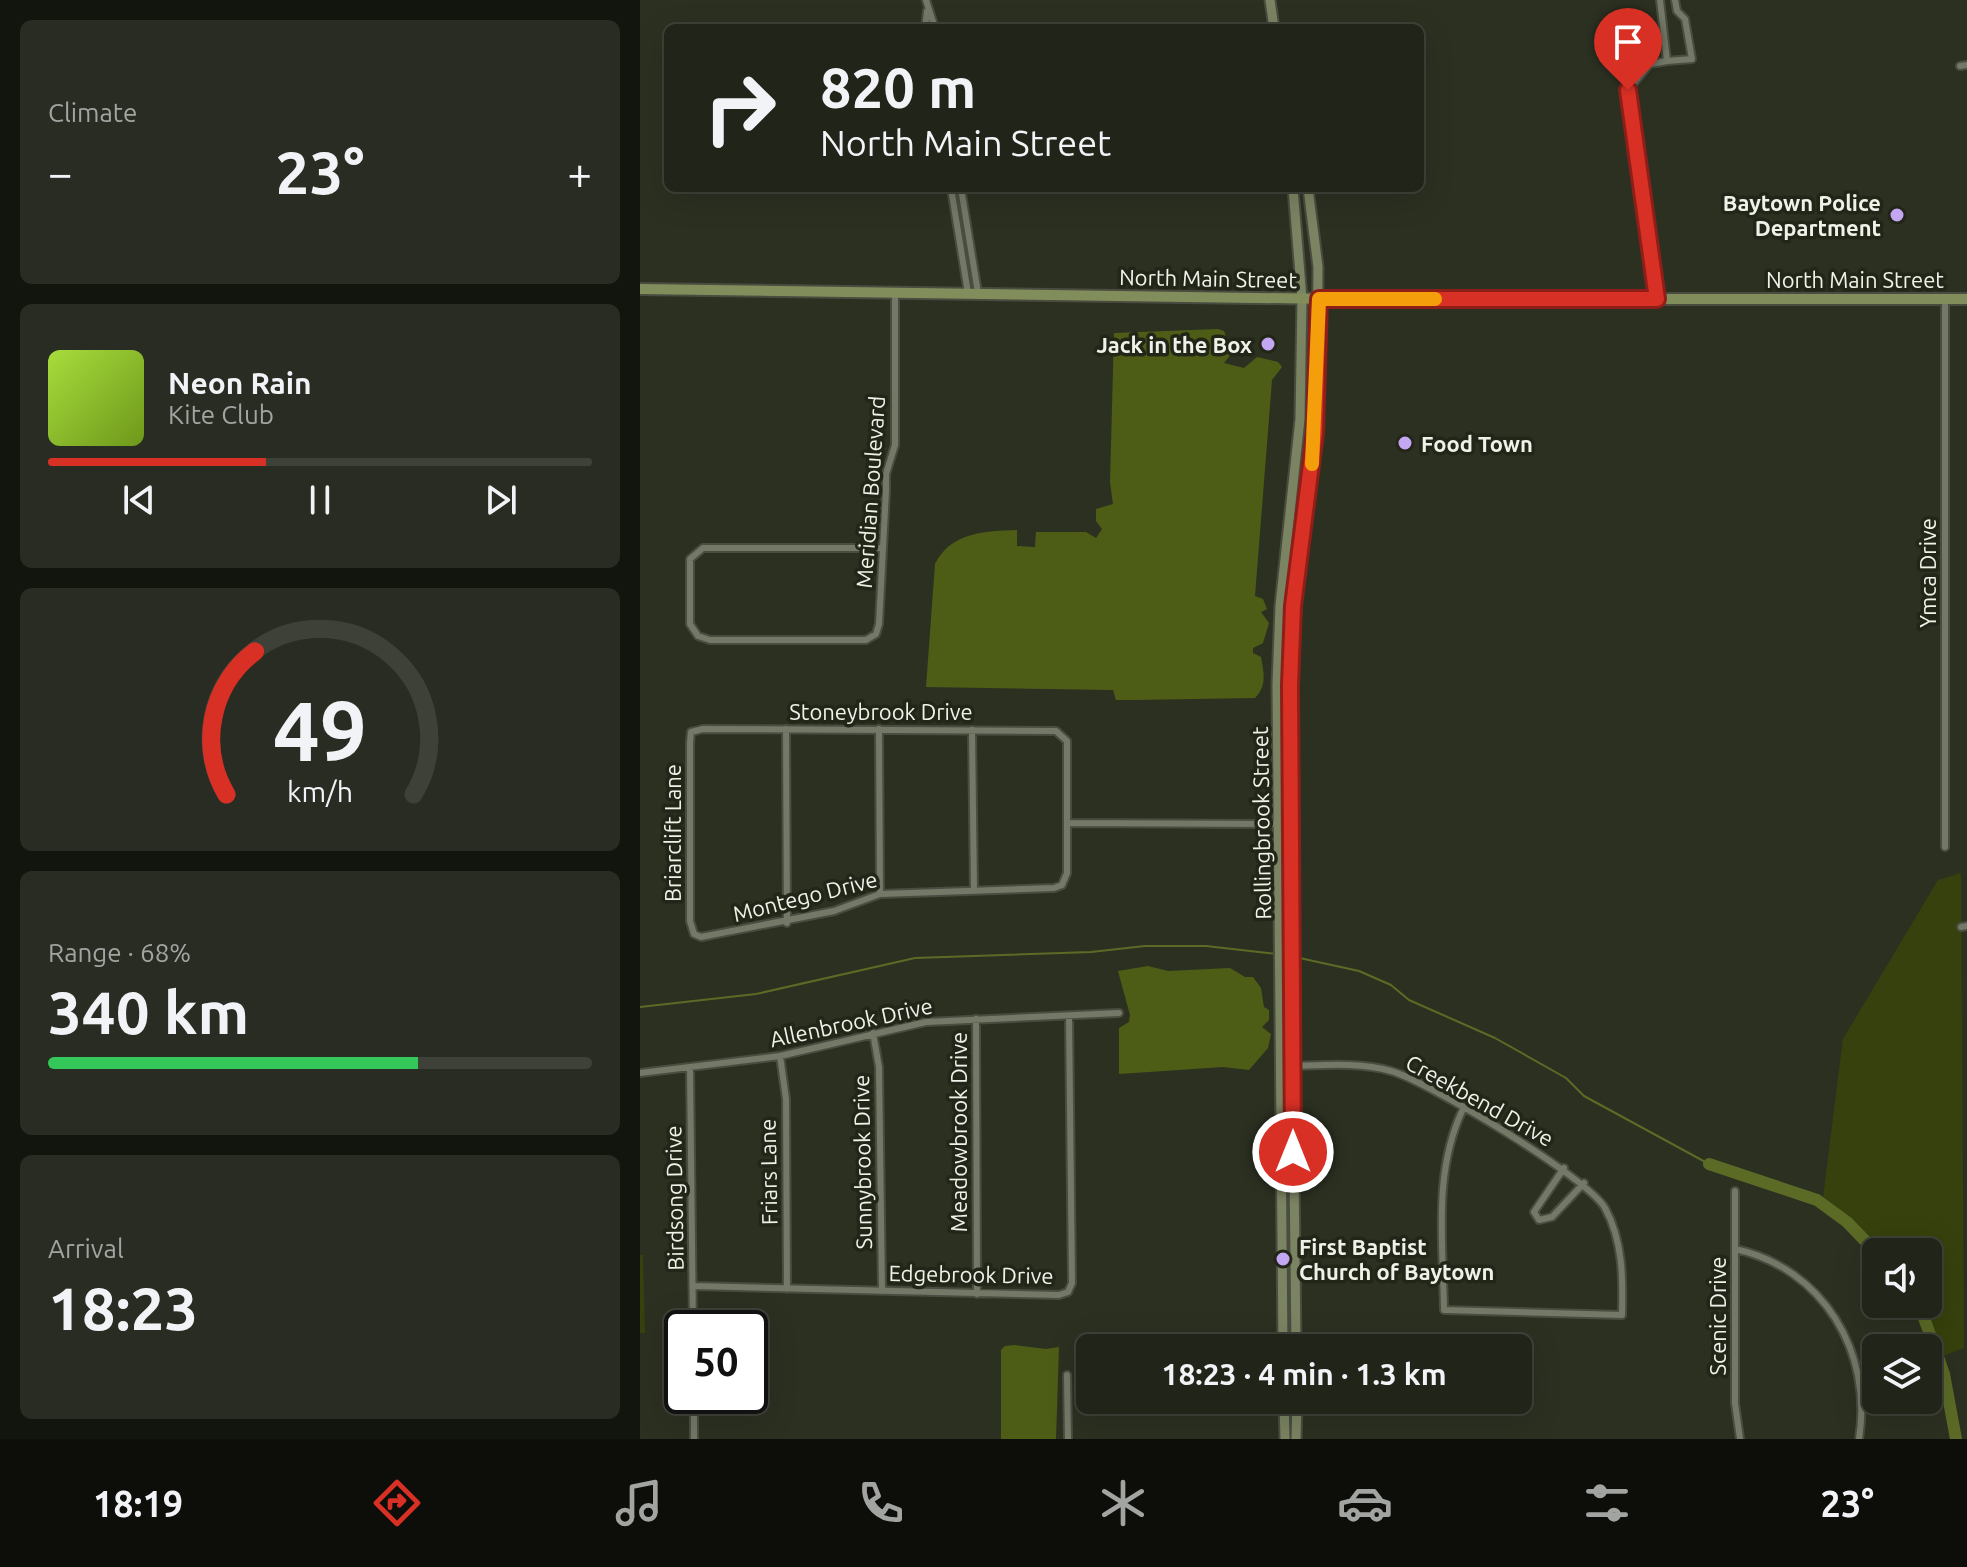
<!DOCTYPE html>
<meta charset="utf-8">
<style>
:root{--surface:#212419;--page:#292c22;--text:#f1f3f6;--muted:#a2a4a2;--line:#3e4138;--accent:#d93025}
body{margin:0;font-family:Ubuntu,sans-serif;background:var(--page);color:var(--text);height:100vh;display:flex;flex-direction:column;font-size:30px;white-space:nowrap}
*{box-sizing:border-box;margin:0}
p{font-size:26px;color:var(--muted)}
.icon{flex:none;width:44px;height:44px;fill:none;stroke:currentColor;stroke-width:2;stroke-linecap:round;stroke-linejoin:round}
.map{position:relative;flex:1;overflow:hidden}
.details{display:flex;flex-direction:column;gap:20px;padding:20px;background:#12140e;width:640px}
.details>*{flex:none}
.top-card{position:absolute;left:24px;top:24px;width:760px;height:168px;border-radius:12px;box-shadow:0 8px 32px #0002,0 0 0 2px var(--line);background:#212419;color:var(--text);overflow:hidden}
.buttons{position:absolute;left:1222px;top:1238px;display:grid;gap:16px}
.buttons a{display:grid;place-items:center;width:80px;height:80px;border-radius:12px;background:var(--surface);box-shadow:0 8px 32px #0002,0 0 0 2px var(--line);font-size:40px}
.speed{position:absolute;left:24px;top:1310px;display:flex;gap:16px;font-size:40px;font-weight:700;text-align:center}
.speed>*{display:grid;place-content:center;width:104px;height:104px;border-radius:50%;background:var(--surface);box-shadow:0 8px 32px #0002,0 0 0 2px var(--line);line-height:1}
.speed .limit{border:4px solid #111;border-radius:12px;background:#fff;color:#111}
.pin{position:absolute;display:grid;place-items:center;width:68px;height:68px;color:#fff;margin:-82px -34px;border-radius:50% 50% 50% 0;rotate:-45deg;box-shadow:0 0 8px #0007}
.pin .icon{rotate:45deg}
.me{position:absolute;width:88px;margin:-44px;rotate:0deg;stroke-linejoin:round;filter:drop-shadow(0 0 6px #0008)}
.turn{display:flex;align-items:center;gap:28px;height:168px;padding:0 24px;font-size:36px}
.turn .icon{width:104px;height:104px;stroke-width:2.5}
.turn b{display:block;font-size:56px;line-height:68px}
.big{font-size:60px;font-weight:600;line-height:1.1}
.details .tile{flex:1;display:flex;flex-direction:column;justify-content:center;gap:12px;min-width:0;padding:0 28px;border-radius:12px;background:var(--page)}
.details .dial{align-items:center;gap:0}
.dial svg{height:208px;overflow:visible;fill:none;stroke:var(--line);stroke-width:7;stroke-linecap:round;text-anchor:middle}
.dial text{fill:var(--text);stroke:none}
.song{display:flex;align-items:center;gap:24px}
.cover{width:96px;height:96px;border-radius:12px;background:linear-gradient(135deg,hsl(80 70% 55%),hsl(80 70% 35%))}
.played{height:8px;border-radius:4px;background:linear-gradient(90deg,var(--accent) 40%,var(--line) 40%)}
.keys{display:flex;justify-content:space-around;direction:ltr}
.heat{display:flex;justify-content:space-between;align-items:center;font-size:44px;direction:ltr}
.charge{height:12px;border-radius:6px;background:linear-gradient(90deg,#34c759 68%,var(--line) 0)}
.trip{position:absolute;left:436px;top:1334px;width:456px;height:80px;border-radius:12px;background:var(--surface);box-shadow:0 8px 32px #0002,0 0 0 2px var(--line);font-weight:600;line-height:80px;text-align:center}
.dock{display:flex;height:128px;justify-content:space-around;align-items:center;background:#0d0e0a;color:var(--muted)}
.dock .icon{width:56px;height:56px}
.dock .current{color:var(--accent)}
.dock b{font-size:36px;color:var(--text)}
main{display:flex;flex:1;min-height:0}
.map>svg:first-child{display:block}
.green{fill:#36410d}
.forest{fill:#4e5d16}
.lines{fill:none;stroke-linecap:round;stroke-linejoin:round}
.stream{stroke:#5b6b26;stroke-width:2}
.river{stroke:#5b6b26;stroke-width:12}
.minor-casing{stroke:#494c3f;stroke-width:10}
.secondary-casing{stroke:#494c3f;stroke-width:13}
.primary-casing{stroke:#494c3f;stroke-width:14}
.minor{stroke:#737867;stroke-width:6}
.secondary{stroke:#7a8362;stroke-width:9}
.primary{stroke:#818e5c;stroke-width:10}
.route-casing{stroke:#8d1f18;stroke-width:20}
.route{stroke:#d93025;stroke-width:14}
.slow{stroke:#f59e0b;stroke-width:14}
.poi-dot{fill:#c3a7f2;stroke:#222618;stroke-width:3}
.labels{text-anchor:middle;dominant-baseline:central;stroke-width:7;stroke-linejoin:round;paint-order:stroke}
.poi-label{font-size:22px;font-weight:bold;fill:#eff2e8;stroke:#222618;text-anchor:end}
.street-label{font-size:22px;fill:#eff2e8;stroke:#222618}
</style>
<main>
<section class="details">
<div class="tile"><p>Climate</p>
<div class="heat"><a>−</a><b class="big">23°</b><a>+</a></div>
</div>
<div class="tile">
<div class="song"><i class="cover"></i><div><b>Neon Rain</b><p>Kite Club</p></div></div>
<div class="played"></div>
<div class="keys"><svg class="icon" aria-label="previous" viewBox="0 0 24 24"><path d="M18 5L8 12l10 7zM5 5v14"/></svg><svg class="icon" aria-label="pause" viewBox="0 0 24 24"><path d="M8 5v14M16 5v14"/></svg><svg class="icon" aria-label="next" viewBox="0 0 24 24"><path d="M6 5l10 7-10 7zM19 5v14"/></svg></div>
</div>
<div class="tile dial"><svg viewBox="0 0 100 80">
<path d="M14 69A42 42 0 1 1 86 69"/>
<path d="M14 69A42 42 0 0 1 25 14" stroke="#d93025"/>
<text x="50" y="56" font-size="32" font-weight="700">49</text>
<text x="50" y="72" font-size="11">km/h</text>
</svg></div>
<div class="tile"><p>Range · 68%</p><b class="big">340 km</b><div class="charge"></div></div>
<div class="tile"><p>Arrival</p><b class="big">18:23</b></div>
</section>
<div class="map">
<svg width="1327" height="1439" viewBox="0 0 1327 1439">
<rect width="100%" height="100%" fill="#2c3021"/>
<path class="green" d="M1321 873 1324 1348 1303 1356 1283 1304H1288V1252H1241L1183 1198 1203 1039 1298 880Z
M0 1255H3L5 1333H0Z"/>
<path class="forest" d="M578 329 584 331 592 353 584 363 604 368 617 357 638 362 642 367 632 380 615 596 623 599 627 609 621 612 629 623 623 643 613 648V653L621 657C624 673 627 686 615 698L494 700H476L473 690 286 687 295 564C311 532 345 531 377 530V546L395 547 396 532H446L456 538 462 529 456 521V509L473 504 470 482 474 333Z
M508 966 528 971 590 968 605 977H613L621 988 624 1007 629 1010V1020L622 1027 631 1034 628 1048 609 1070 583 1067 479 1074V1028L489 1022 490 1015 478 971Z
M374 1345 406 1349 419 1347 416 1439H361V1350L365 1346Z"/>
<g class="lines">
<path class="stream" d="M655 957 719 971 751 985 769 1000 855 1038 926 1078 944 1096 1069 1164
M0 1007 116 994 275 958 451 952 505 946H566L637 954"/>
<path class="river" d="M1069 1164 1177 1200 1207 1222 1236 1252
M1279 1304 1304 1374 1316 1439"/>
<g class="minor-casing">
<path id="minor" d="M286 0 295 28
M1020 0 1027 61 1052 59 1045 19 1037 11 1035 0
M285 28 287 11
M1320 66 1327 65
M311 188 328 293
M321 188 338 293
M1017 299 988 90 1010 64 1027 61
M1305 299V847
M243 548H63L50 559V624L58 636 70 640H226L236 634 239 624 246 491V474L255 445V292
M63 729 416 731 427 741V873L422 885 414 888 240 894 194 911 61 937 54 934 50 921V743L51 732Z
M146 729 147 923
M239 729 240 894
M332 730 334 890
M427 823 639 824
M1321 927 1327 926
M336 1019 337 1294
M233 1033 239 1067 242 1291
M140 1056 146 1099 147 1289
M641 1066C677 1066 716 1061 751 1071 787 1081 947 1177 965 1208 983 1241 983 1278 982 1315L804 1310C803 1242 793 1172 823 1109
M50 1068 53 1328
M0 1073 140 1056 286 1022 479 1013
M924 1168 894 1212 899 1220 912 1217 944 1183
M1095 1191V1403L1100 1439
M1095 1249C1183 1268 1233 1352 1219 1439
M53 1286 419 1295 428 1292 432 1283 429 1016
M427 1375 428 1439
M54 1396V1439"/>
</g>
<g class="secondary-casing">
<path id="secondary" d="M630 0 634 28
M643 1348 637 685 640 606 660 419 662 299 653 188
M656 1348 649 731 653 606 677 396 678 267 668 188
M644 1400 645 1439
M656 1439 657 1400"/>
</g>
<g class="primary-casing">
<path id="primary" d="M0 289 691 299H1327"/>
</g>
<use href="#minor" class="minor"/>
<use href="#secondary" class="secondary"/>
<use href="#primary" class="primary"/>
</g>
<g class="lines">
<g class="route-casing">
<path id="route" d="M653 1152 650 685 653 606 675 433 679 299H1017L988 90"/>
</g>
<use href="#route" class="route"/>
<path class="slow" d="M672 464 679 299H795"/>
</g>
<g class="poi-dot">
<circle cx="1257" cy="215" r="8"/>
<circle cx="628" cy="344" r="8"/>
<circle cx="765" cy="443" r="8"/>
<circle cx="643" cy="1259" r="8"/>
</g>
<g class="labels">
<g class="poi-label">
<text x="1241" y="202">Baytown Police<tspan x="1241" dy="25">Department</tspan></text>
<text x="612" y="344">Jack in the Box</text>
<text x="781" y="443" text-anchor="start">Food Town</text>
<text x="659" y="1246" text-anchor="start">First Baptist<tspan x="659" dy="25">Church of Baytown</tspan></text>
</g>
<g class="street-label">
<text transform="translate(568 278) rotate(1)">North Main Street</text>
<text x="1215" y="279">North Main Street</text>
<text transform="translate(230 492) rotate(-86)">Meridian Boulevard</text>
<text transform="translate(1287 573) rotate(-90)">Ymca Drive</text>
<text x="241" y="711">Stoneybrook Drive</text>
<text transform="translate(621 823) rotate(-91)">Rollingbrook Street</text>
<text transform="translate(32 833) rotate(-90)">Briarclift Lane</text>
<text transform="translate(165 896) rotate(-14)">Montego Drive</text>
<text transform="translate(211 1022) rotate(-12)">Allenbrook Drive</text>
<text transform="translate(840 1100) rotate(29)">Creekbend Drive</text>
<text transform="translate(318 1132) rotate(-90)">Meadowbrook Drive</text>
<text transform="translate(222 1162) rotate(-91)">Sunnybrook Drive</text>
<text transform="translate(128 1172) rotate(-91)">Friars Lane</text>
<text transform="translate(34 1198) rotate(-91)">Birdsong Drive</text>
<text transform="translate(331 1274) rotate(1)">Edgebrook Drive</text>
<text transform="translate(1077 1316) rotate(-90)">Scenic Drive</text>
</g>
</g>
</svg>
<div class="buttons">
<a><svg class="icon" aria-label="sound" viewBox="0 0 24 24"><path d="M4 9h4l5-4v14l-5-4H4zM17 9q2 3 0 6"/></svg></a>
<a><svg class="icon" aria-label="layers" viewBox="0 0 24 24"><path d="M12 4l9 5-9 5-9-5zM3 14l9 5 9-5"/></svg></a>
</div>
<div class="speed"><div class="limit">50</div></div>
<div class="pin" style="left:988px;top:90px;background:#d93025"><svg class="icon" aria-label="arrive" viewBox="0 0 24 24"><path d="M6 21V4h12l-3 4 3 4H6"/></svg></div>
<svg class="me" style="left:653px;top:1152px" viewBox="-20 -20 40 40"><circle r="17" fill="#d93025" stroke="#fff" stroke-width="3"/><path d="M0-11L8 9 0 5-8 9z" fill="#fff"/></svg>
<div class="trip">18:23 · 4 min · 1.3 km</div>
<div class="top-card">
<div class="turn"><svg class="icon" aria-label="right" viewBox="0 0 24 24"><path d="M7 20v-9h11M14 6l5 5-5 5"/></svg><div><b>820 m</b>North Main Street</div></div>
</div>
</div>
</main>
<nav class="dock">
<b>18:19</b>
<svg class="icon current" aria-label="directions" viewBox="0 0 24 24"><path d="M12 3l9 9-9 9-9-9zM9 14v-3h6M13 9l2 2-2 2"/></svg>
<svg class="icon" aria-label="music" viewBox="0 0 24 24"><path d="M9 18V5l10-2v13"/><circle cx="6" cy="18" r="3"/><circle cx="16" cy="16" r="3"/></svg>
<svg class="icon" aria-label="phone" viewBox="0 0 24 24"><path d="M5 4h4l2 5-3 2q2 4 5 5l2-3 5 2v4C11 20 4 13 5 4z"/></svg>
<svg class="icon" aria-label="climate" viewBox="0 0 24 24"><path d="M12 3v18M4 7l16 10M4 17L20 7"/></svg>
<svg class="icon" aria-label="car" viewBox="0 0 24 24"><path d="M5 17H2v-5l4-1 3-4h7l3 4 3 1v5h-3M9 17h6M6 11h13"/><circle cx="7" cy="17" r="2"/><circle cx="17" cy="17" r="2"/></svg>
<svg class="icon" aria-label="filters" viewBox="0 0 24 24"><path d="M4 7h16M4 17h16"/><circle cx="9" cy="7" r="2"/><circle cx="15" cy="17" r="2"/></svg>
<b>23°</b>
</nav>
